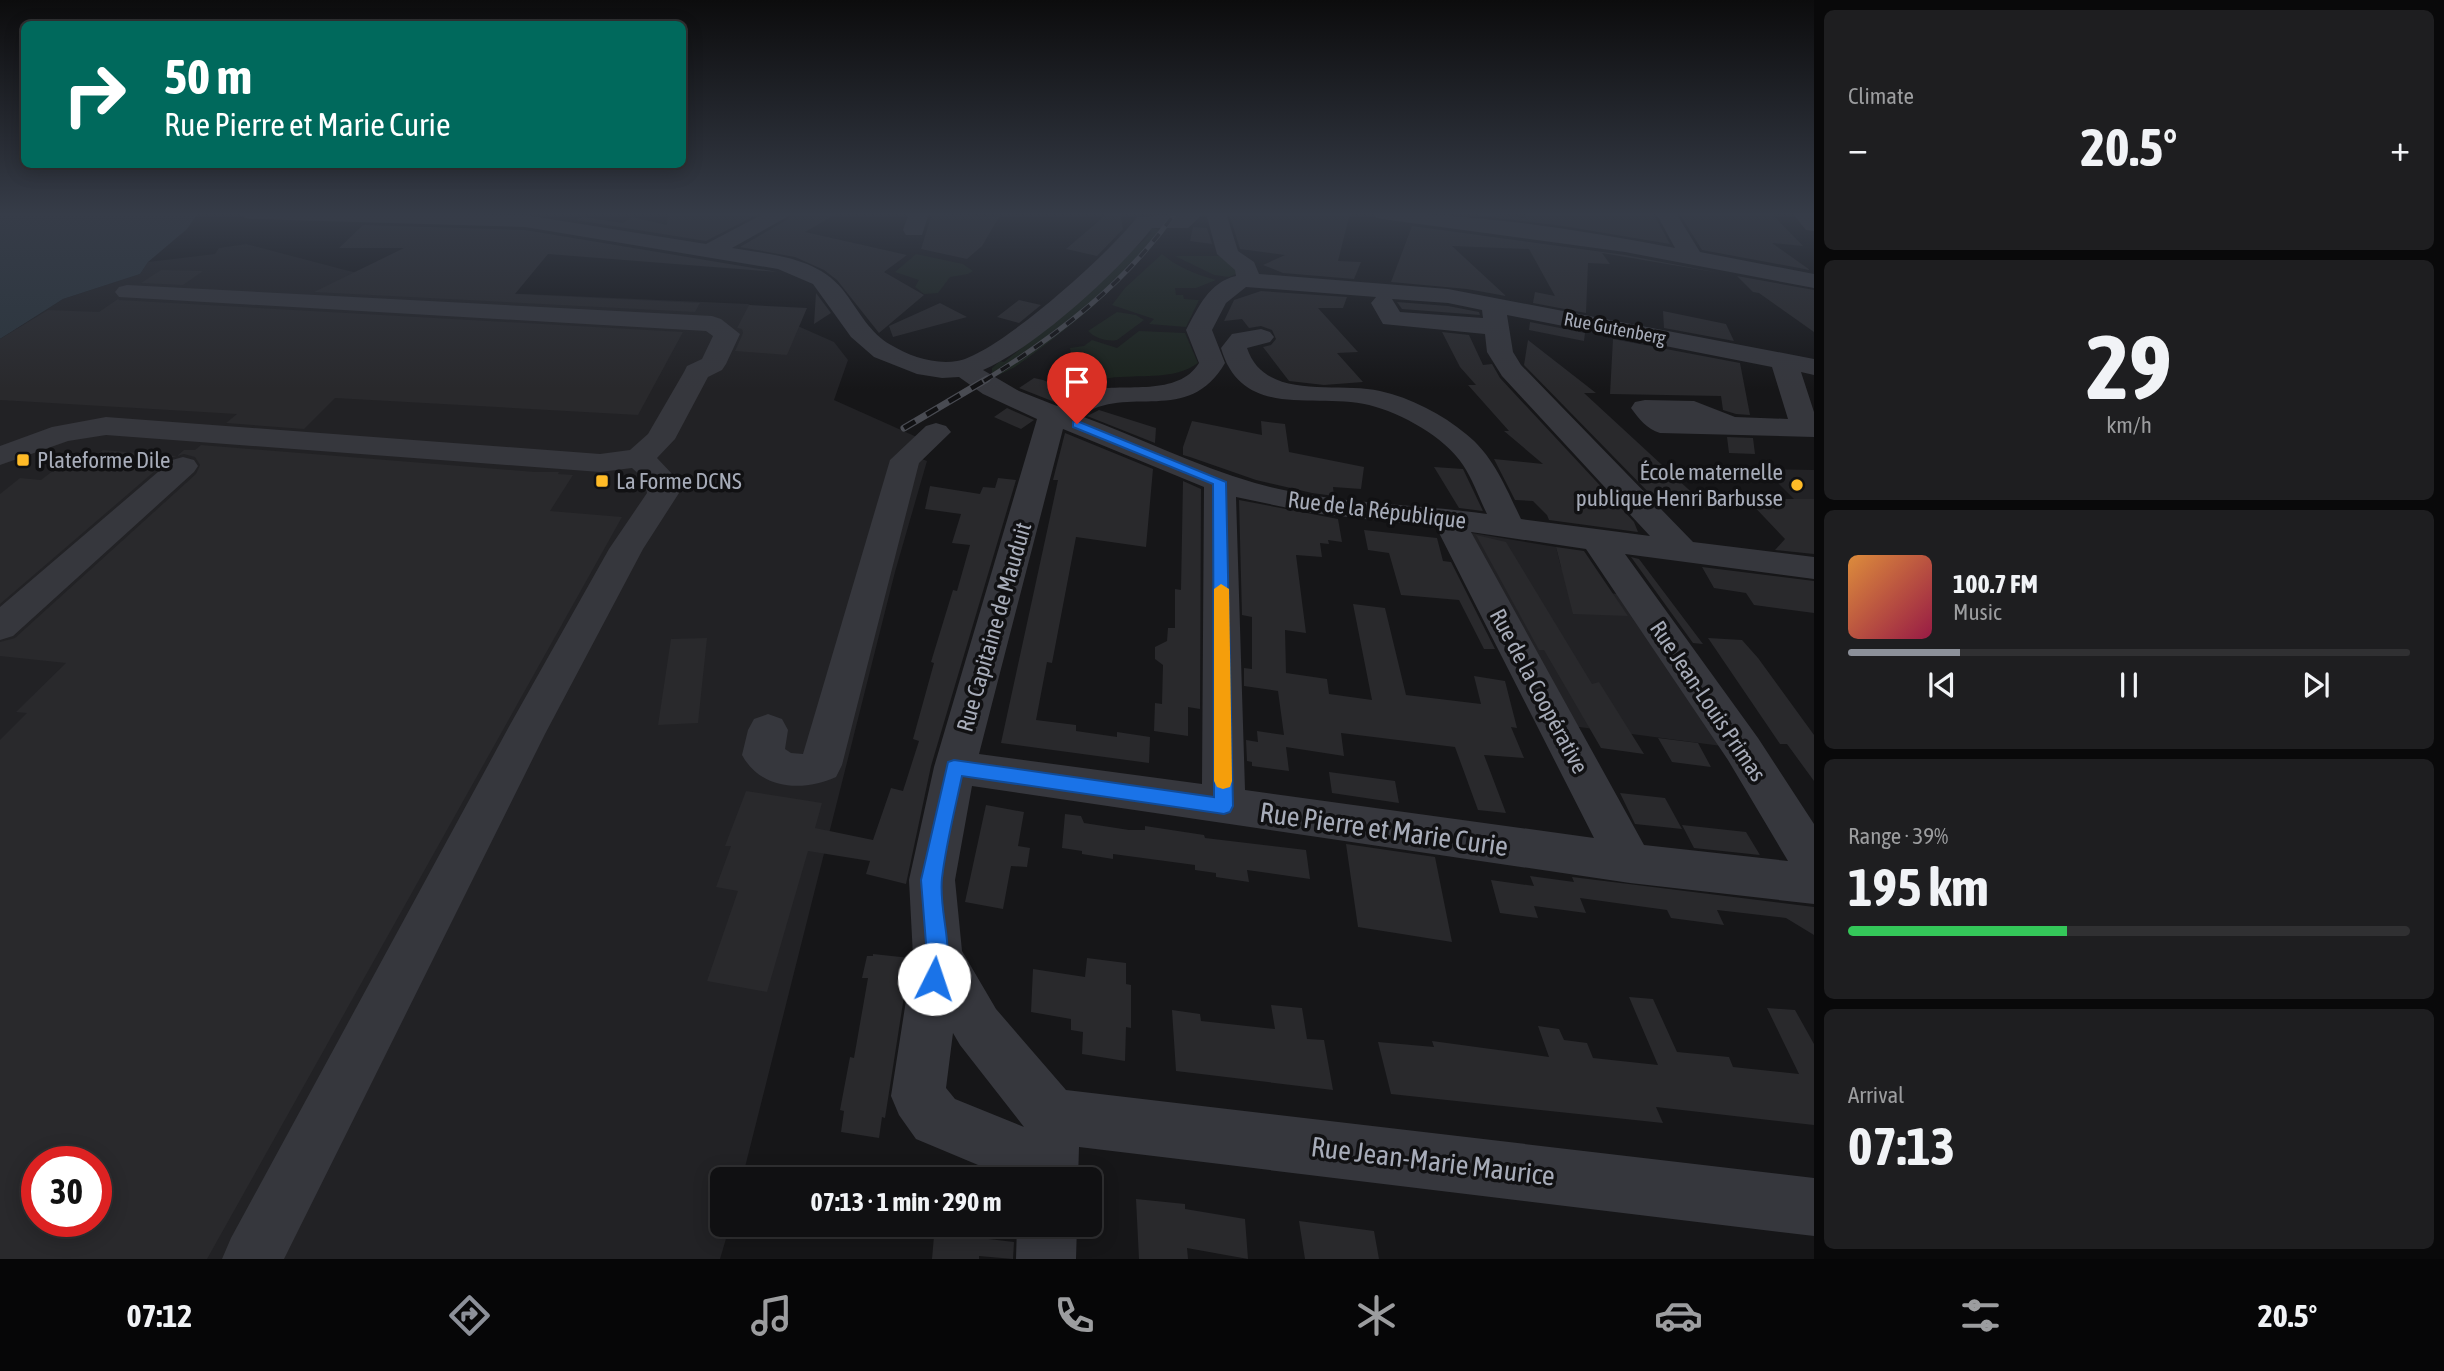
<!DOCTYPE html>
<meta charset="utf-8">
<style>
:root{--surface:#101012;--page:#1e1e20;--text:#f1f3f6;--muted:#9c9d9f;--line:#303032;--accent:#8c9099}
body{margin:0;font-family:"Asap Condensed",sans-serif;background:var(--page);color:var(--text);height:100vh;display:flex;flex-direction:column;font-size:26px;white-space:nowrap}
*{box-sizing:border-box;margin:0}
p{font-size:23px;color:var(--muted)}
.icon{flex:none;width:38px;height:38px;fill:none;stroke:currentColor;stroke-width:2;stroke-linecap:round;stroke-linejoin:round}
.map{position:relative;flex:1;overflow:hidden}
.drawer{display:flex;flex-direction:column;gap:10px;padding:10px;background:#09090a;width:630px}
.drawer>*{flex:none}
.banner{position:absolute;left:21px;top:21px;width:665px;height:147px;border-radius:10px;box-shadow:0 4px 18px #0003,0 0 0 2px var(--line);background:#00695c;color:#fff;overflow:hidden}
.speed{position:absolute;left:21px;top:1146px;display:flex;gap:14px;font-size:35px;font-weight:700;text-align:center}
.speed>*{display:grid;place-content:center;width:91px;height:91px;border-radius:50%;background:var(--surface);box-shadow:0 4px 18px #0003,0 0 0 2px var(--line);line-height:1}
.speed .limit{border:10px solid #d22;background:#fff;color:#111}
.pin{position:absolute;display:grid;place-items:center;width:60px;height:60px;color:#fff;margin:-72px -30px;border-radius:50% 50% 50% 0;rotate:-45deg;box-shadow:0 0 7px #0007}
.pin .icon{rotate:45deg}
.me{position:absolute;width:77px;margin:-38px;rotate:4deg;stroke-linejoin:round;filter:drop-shadow(0 0 5px #0008)}
.turn{display:flex;align-items:center;gap:24px;height:147px;padding:0 28px;font-size:32px}
.turn .icon{width:91px;height:91px;stroke-width:2.5}
.turn b{display:block;font-size:49px;line-height:60px}
.big{font-size:52px;font-weight:700;line-height:1.1}
.drawer .card{flex:1;display:flex;flex-direction:column;justify-content:center;gap:10px;min-width:0;padding:0 24px;border-radius:10px;background:var(--page)}
.drawer .dial{align-items:center;gap:0}
.dial b{font-size:91px;line-height:1}
.song{display:flex;align-items:center;gap:21px}
.cover{width:84px;height:84px;border-radius:10px;background:linear-gradient(135deg,hsl(30 70% 55%),hsl(340 70% 35%))}
.played{height:7px;border-radius:4px;background:linear-gradient(90deg,var(--accent) 20%,var(--line) 20%)}
.keys{display:flex;justify-content:space-around;direction:ltr}
.heat{display:flex;justify-content:space-between;align-items:center;font-size:38px;direction:ltr}
.charge{height:10px;border-radius:5px;background:linear-gradient(90deg,#34c759 39%,var(--line) 0)}
.trip{position:absolute;left:710px;top:1167px;width:392px;height:70px;border-radius:10px;background:var(--surface);box-shadow:0 4px 18px #0003,0 0 0 2px var(--line);font-weight:700;line-height:70px;text-align:center}
.menu{display:flex;height:112px;justify-content:space-around;align-items:center;background:#060607;color:var(--muted)}
.menu .icon{width:49px;height:49px}
.menu .on{color:var(--accent)}
.menu b{font-size:32px;color:var(--text)}
main{display:flex;flex:1;min-height:0}
.map>svg:first-child{display:block}
.built{fill:#222225;fill-rule:evenodd}
.green{fill:#1b231d}
.water{fill:#2b353d}
.building{fill:#29292c;fill-rule:evenodd}
.lines{fill:none;stroke-linecap:round;stroke-linejoin:round}
.minor{fill:#36373d;fill-rule:evenodd}
.rail-far1-casing{stroke:#494b52;stroke-width:5}
.rail-casing{stroke:#494b52;stroke-width:7}
.rail-far1{stroke:#111113;stroke-width:3.5;stroke-dasharray:10;stroke-linecap:butt}
.rail{stroke:#111113;stroke-width:4.5;stroke-dasharray:13;stroke-linecap:butt}
.route{fill:#1a73e8;stroke:#114b97;stroke-width:2}
.slow{fill:#f59e0b}
.poi-dot{fill:#ffbb27;stroke:#111113;stroke-width:2.5}
.labels{text-anchor:middle;dominant-baseline:central;stroke-width:7;stroke-linejoin:round;paint-order:stroke}
.far-street-label{font-size:19px;fill:#a7acb9;stroke:#111113}
.poi-label{font-size:23px;fill:#a7acb9;stroke:#111113;text-anchor:start}
.street-label{font-size:23px;fill:#a7acb9;stroke:#111113}
.near-street-label{font-size:28px;fill:#a7acb9;stroke:#111113}
</style>
<main>
<div class="map">
<svg width="1814" height="1259" viewBox="0 0 1814 1259">
<rect width="100%" height="100%" fill="#161618"/>
<path class="built" d="M246 244 349 271 434 290 748 304 834 342 848 360 834 400 919 438 917 457 927 461 895 572 742 1179 723 1180V1225H730L720 1259H0V339L63 299 140 274 148 262 215 254 219 248ZM37 1162H96V1222H37Z
M1764 469 1814 470V519Z
M1466 532 1556 547 1561 567 1579 592 1623 594 1729 747 1572 726Z"/>
<path class="green" d="M1152 228 1165 231C1123 285 1070 328 1015 367L999 375 992 374V368L1000 361 1004 362C1056 322 1103 276 1152 233L1149 231Z
M916 254 963 264 973 271 968 274 950 277 938 293 924 294 915 287 919 280 895 272Z
M1162 254C1179 268 1195 274 1216 280L1196 288H1175L1176 295H1183L1184 299 1199 300 1186 327 1149 324 1154 319 1112 305 1125 288Z
M1175 256H1224L1241 272 1229 277 1214 275Z
M1117 312 1136 315 1144 320 1117 340C1107 342 1095 338 1088 331Z
M1139 331 1185 333 1198 363C1173 381 1139 374 1110 378 1098 379 1091 385 1078 384L1070 348 1084 346 1092 340 1117 348Z"/>
<path class="water" d="M0 213H198L187 229 148 262 140 274 63 299 0 339Z"/>
<path class="building" d="M668 213H760L706 241 576 220 582 217 623 223 632 217 667 225Z
M793 213H838L805 232 907 255 884 272 924 295 879 333 837 280 824 270 795 257 740 247 788 219Z
M1108 213H1120L1123 229 1097 256 1066 249Z
M1229 213H1350L1338 261 1361 262 1354 279 1283 273 1263 265 1285 255 1240 249Z
M1480 213 1526 218V213H1653L1670 244 1563 226 1481 216Z
M1679 213H1771L1803 246 1772 243 1810 270 1702 250Z
M932 214H931L999 217 982 246 967 259 921 249Z
M363 225 525 230 778 272 548 254 515 294 700 303 695 312 314 292 404 248H339Z
M1412 226 1625 255 1720 273 1602 253 1610 264 1588 263 1586 313 1533 303 1535 292 1555 296 1529 249 1452 246 1506 296 1467 289 1391 282Z
M1193 227 1207 228 1212 244 1190 241Z
M161 270 203 271 183 285 141 283Z
M1737 276 1814 290V332L1759 293 1753 292Z
M1261 291 1347 297 1343 308H1318L1358 352 1337 353 1363 382 1324 385 1289 381 1263 347 1271 345 1276 339 1272 330 1261 326 1249 328 1242 319 1224 321 1234 300Z
M816 293 831 313 814 324Z
M118 299 119 300 683 332 638 415 335 398 304 429 226 423 237 414 0 400V339L48 310 99 312Z
M1019 300 1041 305 1019 323 997 317Z
M1397 302 1448 306 1479 312 1480 315 1402 309Z
M940 303 967 317 893 337 889 326Z
M749 305 807 308 787 355 735 351 743 333 742 329 737 328Z
M1663 311 1726 324 1734 341 1664 328Z
M1530 322 1585 333 1584 341 1529 330Z
M1442 332 1469 335 1483 365 1492 364 1500 378 1634 522 1638 532 1549 520 1547 515 1533 501 1515 500 1494 459 1543 464 1504 431H1509L1468 385H1476L1460 367Z
M1613 339 1740 363 1750 415 1736 414 1723 410 1721 396 1610 394Z
M1528 340 1596 393H1584L1700 500 1655 499 1524 365Z
M1034 378 1043 380 1073 393 1057 403 1019 388Z
M1007 408 1034 420 1021 429 994 417Z
M1099 410 1156 428 1155 443 1087 416Z
M1192 421 1262 435 1261 421 1285 424 1289 452 1364 467 1361 489 1333 487 1334 496 1312 493 1256 480 1190 457 1183 455V447Z
M1065 433 1153 469 1146 547 1076 537 1052 663 1047 662 1036 720 1076 725V731L1117 737V732L1150 737 1149 763 1001 743 1049 522 1058 480H1053Z
M1727 437 1753 438 1755 454 1729 453Z
M201 445 535 472H559L558 474 573 475 550 511 622 517 207 1259H0V740L27 713 16 712 66 663 0 656V642L15 638 196 474 200 465 195 457 184 454 170 458 0 604V494L20 478 41 480 67 460 88 461 103 450 177 456 184 450H195ZM37 1162H96V1222H37Z
M1434 467 1463 469 1483 511 1459 508Z
M998 478 1016 480 931 766 906 884 866 874 870 861 808 851 767 992 707 981 738 891 716 887 731 846H725L746 791 822 803 815 828 873 840 891 788 903 791 919 741 913 739 934 663 931 662 953 590 957 591 970 545 952 543 961 514 925 509 930 486 980 494 983 487 995 488Z
M1183 481 1201 489 1200 709 1188 707V736L1154 731 1155 703 1162 704 1163 665 1155 659V647L1167 641 1168 628H1175V589L1181 590Z
M1747 499H1814V554L1775 550 1785 539Z
M1239 500 1338 519 1342 542 1328 540 1329 544 1320 543 1322 557 1296 555 1306 633 1285 630 1286 673 1327 679 1329 694 1372 700 1353 604 1385 608 1406 695 1481 704 1474 676 1505 681 1517 728 1511 727 1524 758 1484 755 1506 813 1478 810 1455 747 1341 733 1344 756 1286 747 1289 771 1252 766V762L1247 761 1246 740 1258 742 1257 731 1284 735 1278 691 1244 686V668L1252 669V617L1242 615Z
M1364 530 1437 538 1443 561 1451 562 1495 649H1484L1459 600 1401 595 1389 553 1368 550Z
M1476 535 1506 542 1592 684 1599 682 1644 754 1601 748 1544 650H1539Z
M1556 547 1584 551 1628 616 1573 614Z
M1631 557 1639 559 1703 644 1693 643Z
M1702 567 1814 581V613L1754 605 1746 593 1714 588Z
M707 638 698 723 658 725 671 639Z
M1708 638 1742 640 1758 658 1814 735V781L1787 744H1780Z
M1658 738 1698 743 1711 767 1672 762Z
M1329 772 1395 781 1399 803 1332 793Z
M1620 793 1665 798 1682 829 1635 824Z
M986 805 1024 812 1018 846 1030 848 1027 867 1011 866 1003 909 965 902Z
M1065 814 1081 816 1084 823 1129 830H1145V826L1204 835 1205 838 1306 850 1310 879 1247 870 1249 882 1216 877V873L1195 870V865L1113 854V859L1082 854V851L1062 848Z
M1682 825 1746 832 1760 855 1694 848Z
M1346 844 1435 857 1452 942 1358 927Z
M1530 876 1574 882 1572 877 1814 907V935L1786 918 1717 910 1724 925 1671 918 1667 910 1580 898 1586 913 1534 906 1538 918 1500 913 1491 880 1534 886Z
M873 954 910 958 885 1118 882 1117 879 1138 841 1132 844 1111 840 1110 850 1057 854 1058 868 978H862L867 956H873Z
M1087 958 1126 963V984L1131 985V1028L1126 1027 1125 1061 1082 1054 1083 1032 1071 1030V1019L1031 1012 1033 969 1085 977Z
M1629 997 1653 999 1677 1052 1729 1057 1733 1067 1799 1074 1767 1008 1795 1010 1814 1044V1125L1656 1107 1663 1123 1391 1094 1378 1042 1434 1047 1432 1041 1549 1057 1538 1026 1559 1029 1564 1040 1587 1043 1593 1058 1658 1065Z
M1271 1005 1302 1008 1307 1039 1324 1040 1333 1090 1176 1071 1172 1010 1200 1014 1201 1021 1275 1029Z
M1136 1199 1185 1204V1209L1245 1219 1248 1259 1187 1248 1188 1259H1139Z
M1299 1221 1374 1231 1379 1259H1305Z
M935 1225H981L980 1238 1014 1242 1013 1259 979 1256V1259H932Z"/>
<g class="lines">
<path class="minor" d="M240 213 525 215 706 244 765 213H790L787 217 732 248C773 255 820 257 846 294 860 313 870 333 891 345 909 356 935 365 957 361 998 354 1112 251 1137 217L1204 213 1188 228H1152C1117 273 1036 347 983 370L1019 391 1057 406C1068 399 1078 393 1091 390 1125 383 1178 397 1199 363L1186 330C1198 308 1209 282 1236 276L1235 270 1217 254 1206 213H1226L1238 251 1254 262 1259 274 1448 289 1814 359V375L1801 372 1814 412V437L1660 433C1647 429 1639 419 1631 408L1635 402 1645 400 1694 401 1735 417 1788 419 1772 367 1507 315 1513 352 1521 365 1693 542 1814 557V579L1625 554 1758 738 1814 824V904L1630 883 972 786 955 880 962 951 996 1009 1066 1090 1814 1178V1236L1079 1147 1078 1180H1014L916 1139 899 1115 891 1096 913 956 909 880 934 767 1037 419 983 394 959 377 942 378 917 374 874 357 851 337 813 284 778 269 525 227 250 219 243 217ZM1246 287 1376 297 1371 303 1383 324 1485 334 1487 352 1502 376 1650 536 1521 519C1506 488 1493 455 1466 434 1442 414 1411 398 1380 391 1337 381 1265 402 1247 348L1270 342 1274 337 1270 332 1261 329 1232 334 1221 348C1242 421 1315 392 1369 405 1401 413 1445 437 1463 465 1473 480 1479 498 1487 514 1410 503 1329 504 1255 483 1195 466 1139 437 1081 416 1127 383 1188 427 1225 363L1212 330 1226 303ZM1392 299 1448 303 1482 310 1483 318 1400 312ZM1063 429 1204 487 1202 784 979 754ZM1236 497 1312 513 1436 527 1594 838 1245 790ZM1471 532 1586 549 1728 760 1788 861 1644 845ZM953 1033 960 1045 1024 1127 955 1099 946 1088Z
M909 213H929L922 235H906L903 230Z
M1372 213C1473 213 1576 229 1675 248L1656 213H1676L1700 252 1814 274V288L1625 252 1382 219 1375 217Z
M1792 213H1814V231L1806 230Z
M127 285 712 316 721 319 740 334 726 364 722 370 708 377 675 439 657 458 674 476 679 493 643 549 545 734 284 1259H222L231 1238 511 723 609 549 647 493 644 479 632 468 600 472 106 435 68 441 0 465V446L52 427 106 417 600 454 630 450 648 434 684 372 687 366 702 359 713 336 706 331 119 297 115 292 119 287Z
M936 423 946 426 951 432 919 463 842 765 836 777C803 792 761 790 742 755L748 730 754 719 768 714 782 719 788 730 785 749 791 753 803 754 890 460 926 426Z
M183 457 194 460 198 466 194 472 13 636 0 640V607L172 460Z
M1017 1225H1077L1076 1259H1016Z"/>
<g class="rail-far1-casing">
<path id="rail-far1" d="M984 381C1058 335 1124 285 1175 213"/>
</g>
<g class="rail-casing">
<path id="rail" d="M904 428 987 379"/>
</g>
<use href="#rail-far1" class="rail-far1"/>
<use href="#rail" class="rail"/>
</g>
<linearGradient id="sky" x2="0" y2="1"><stop stop-color="#0c0c0d"/><stop offset="0.55" stop-color="#363c48"/><stop offset="1" stop-color="#363c48" stop-opacity="0"/></linearGradient>
<rect width="1814" height="389" fill="url(#sky)"/>
<path class="route" d="M1077 421 1226 482 1233 806 1230 812 1224 814 962 776C955 809 946 844 942 878 938 914 957 951 942 986L934 989 927 986 924 979 927 956 921 880 948 762 954 760 1214 797 1213 484 1073 427V422Z"/>
<path class="slow" d="M1221 584 1229 589 1232 781 1230 787 1223 789 1217 787 1214 781V589Z"/>
<g class="poi-dot">
<rect x="16" y="453" width="14" height="14" rx="3.5"/>
<rect x="595" y="474" width="14" height="14" rx="3.5"/>
<circle cx="1797" cy="485" r="7"/>
</g>
<g class="labels">
<g class="far-street-label">
<text transform="translate(1615 328) rotate(11)">Rue Gutenberg</text>
</g>
<g class="poi-label">
<text x="37" y="460">Plateforme Dile</text>
<text x="1783" y="472" text-anchor="end">École maternelle<tspan x="1783" dy="26">publique Henri Barbusse</tspan></text>
<text x="616" y="481">La Forme DCNS</text>
</g>
<g class="street-label">
<text transform="translate(1377 510) rotate(7)">Rue de la République</text>
<text transform="translate(994 627) rotate(-74)">Rue Capitaine de Mauduit</text>
<text transform="translate(1539 691) rotate(62)">Rue de la Coopérative</text>
<text transform="translate(1708 701) rotate(56)">Rue Jean-Louis Primas</text>
</g>
<g class="near-street-label">
<text transform="translate(1384 829) rotate(8)">Rue Pierre et Marie Curie</text>
<text transform="translate(1433 1161) rotate(7)">Rue Jean-Marie Maurice</text>
</g>
</g>
</svg>
<div class="speed"><div class="limit">30</div></div>
<div class="pin" style="left:1077px;top:424px;background:#d93025"><svg class="icon" aria-label="arrive" viewBox="0 0 24 24"><path d="M6 21V4h12l-3 4 3 4H6"/></svg></div>
<svg class="me" style="left:934px;top:979px" viewBox="-20 -20 40 40"><circle r="19" fill="#fff"/><path d="M0-13L10 11 0 6-10 11z" fill="#1a73e8"/></svg>
<div class="trip">07:13 · 1 min · 290 m</div>
<div class="banner">
<div class="turn"><svg class="icon" aria-label="right" viewBox="0 0 24 24"><path d="M7 20v-9h11M14 6l5 5-5 5"/></svg><div><b>50 m</b>Rue Pierre et Marie Curie</div></div>
</div>
</div>
<section class="drawer">
<div class="card"><p>Climate</p>
<div class="heat"><a>−</a><b class="big">20.5°</b><a>+</a></div>
</div>
<div class="card dial"><b>29</b><p>km/h</p></div>
<div class="card">
<div class="song"><i class="cover"></i><div><b>100.7 FM</b><p>Music</p></div></div>
<div class="played"></div>
<div class="keys"><svg class="icon" aria-label="previous" viewBox="0 0 24 24"><path d="M18 5L8 12l10 7zM5 5v14"/></svg><svg class="icon" aria-label="pause" viewBox="0 0 24 24"><path d="M8 5v14M16 5v14"/></svg><svg class="icon" aria-label="next" viewBox="0 0 24 24"><path d="M6 5l10 7-10 7zM19 5v14"/></svg></div>
</div>
<div class="card"><p>Range · 39%</p><b class="big">195 km</b><div class="charge"></div></div>
<div class="card"><p>Arrival</p><b class="big">07:13</b></div>
</section>
</main>
<nav class="menu">
<b>07:12</b>
<svg class="icon on" aria-label="directions" viewBox="0 0 24 24"><path d="M12 3l9 9-9 9-9-9zM9 14v-3h6M13 9l2 2-2 2"/></svg>
<svg class="icon" aria-label="music" viewBox="0 0 24 24"><path d="M9 18V5l10-2v13"/><circle cx="6" cy="18" r="3"/><circle cx="16" cy="16" r="3"/></svg>
<svg class="icon" aria-label="phone" viewBox="0 0 24 24"><path d="M5 4h4l2 5-3 2q2 4 5 5l2-3 5 2v4C11 20 4 13 5 4z"/></svg>
<svg class="icon" aria-label="climate" viewBox="0 0 24 24"><path d="M12 3v18M4 7l16 10M4 17L20 7"/></svg>
<svg class="icon" aria-label="car" viewBox="0 0 24 24"><path d="M5 17H2v-5l4-1 3-4h7l3 4 3 1v5h-3M9 17h6M6 11h13"/><circle cx="7" cy="17" r="2"/><circle cx="17" cy="17" r="2"/></svg>
<svg class="icon" aria-label="filters" viewBox="0 0 24 24"><path d="M4 7h16M4 17h16"/><circle cx="9" cy="7" r="2"/><circle cx="15" cy="17" r="2"/></svg>
<b>20.5°</b>
</nav>
